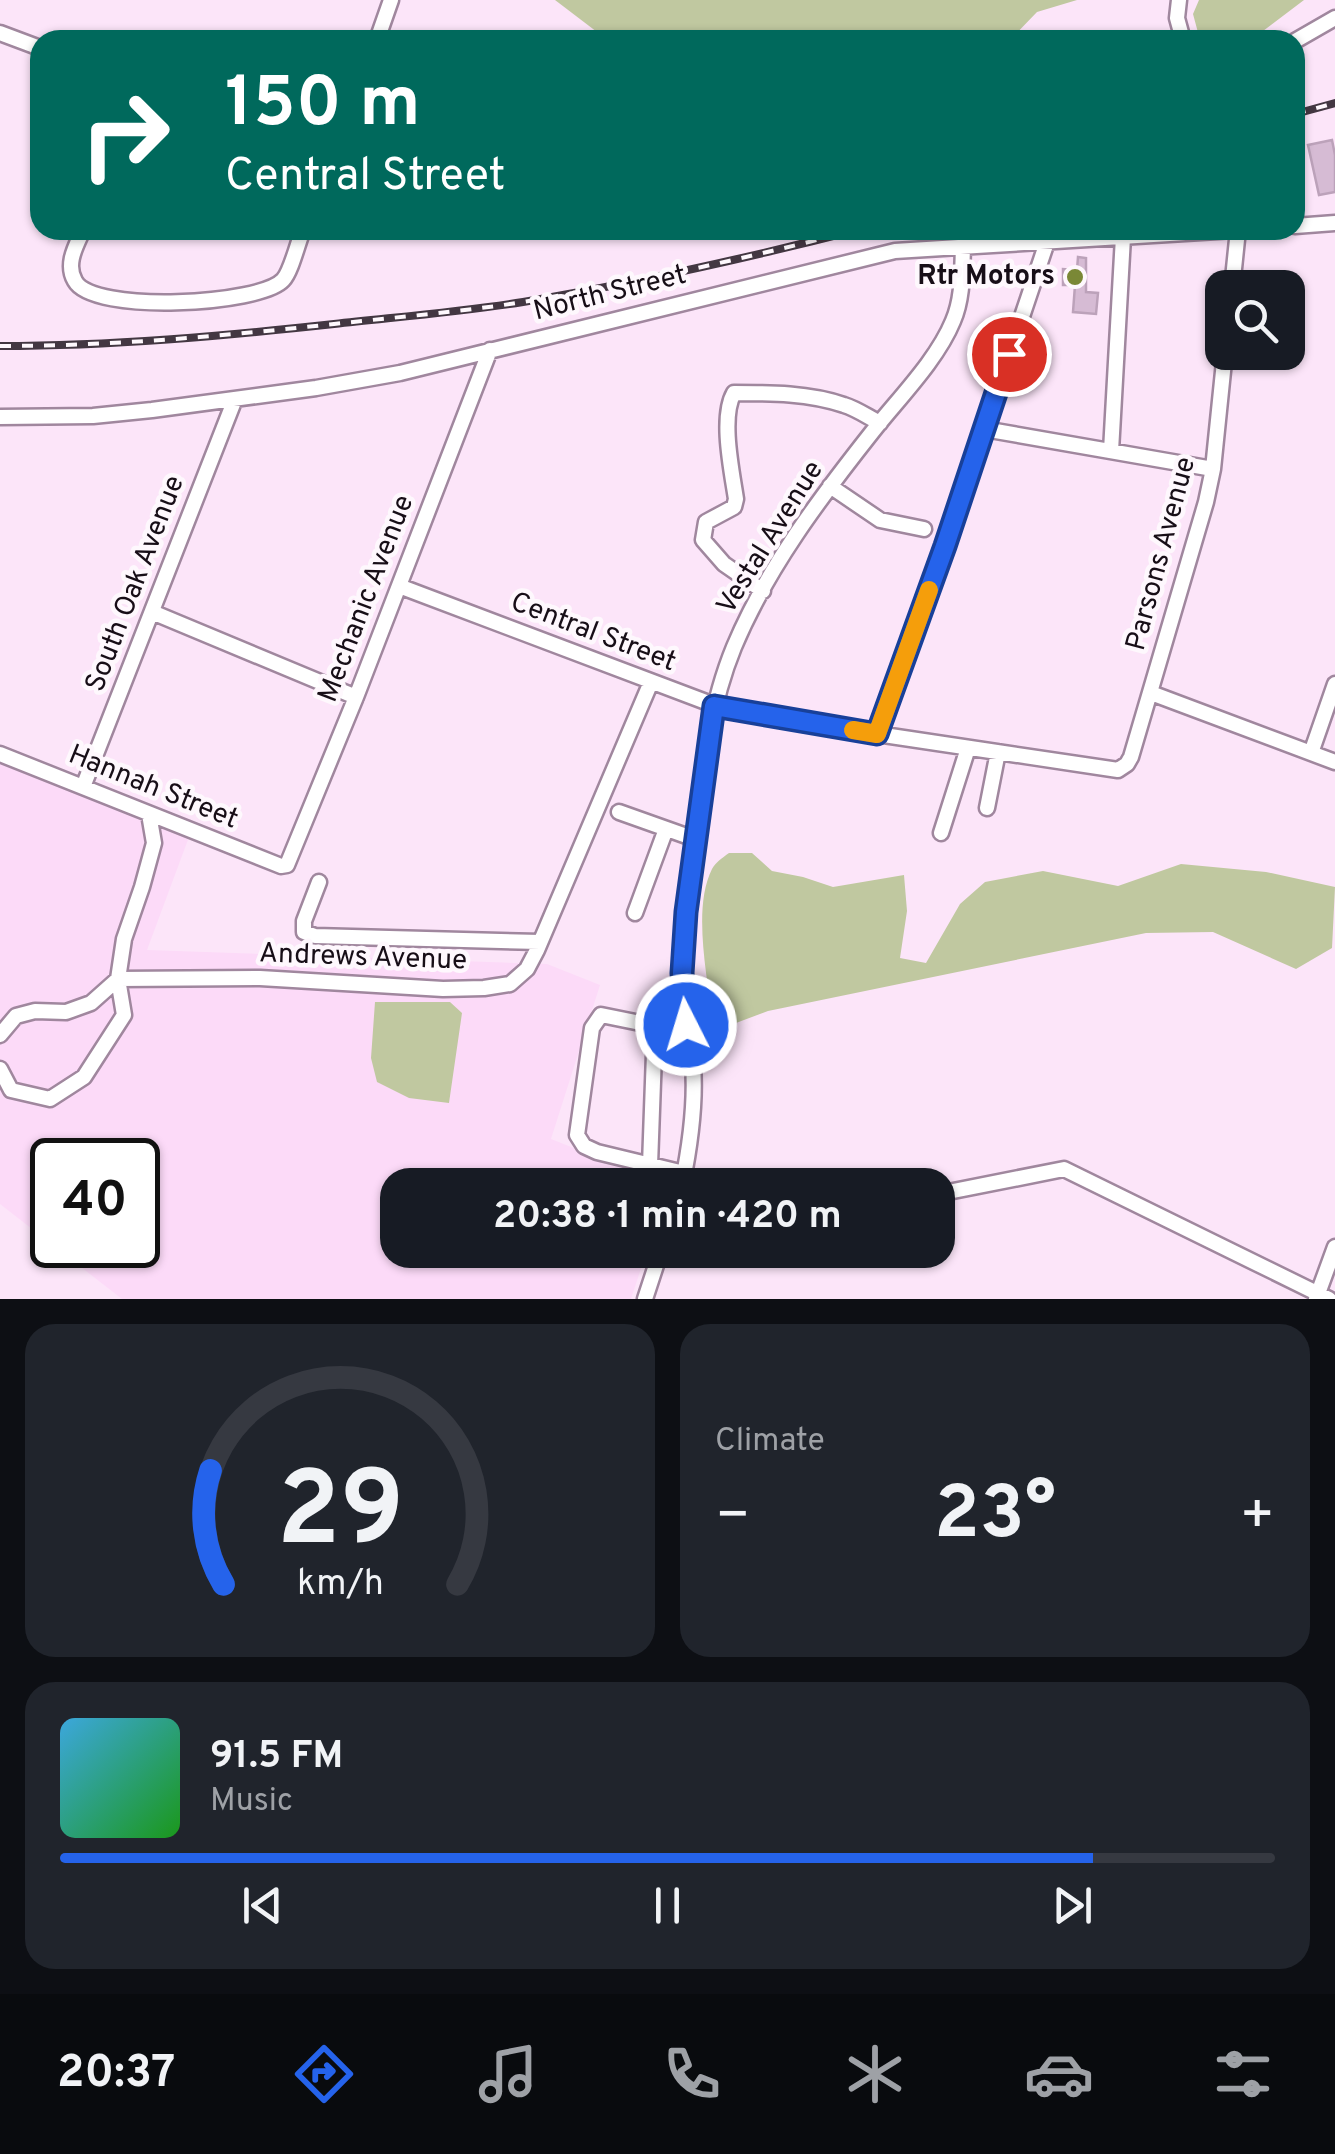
<!DOCTYPE html>
<meta charset="utf-8">
<style>
:root{--surface:#171b24;--page:#20242c;--text:#f1f3f6;--muted:#9ea1a6;--line:#363941;--accent:#2563eb}
body{margin:0;font-family:Overpass,sans-serif;background:var(--page);color:var(--text);height:100vh;display:flex;flex-direction:column;font-size:38px;white-space:nowrap}
*{box-sizing:border-box;margin:0}
p{font-size:32px;color:var(--muted)}
.icon{flex:none;width:55px;height:55px;fill:none;stroke:currentColor;stroke-width:2;stroke-linecap:round;stroke-linejoin:round}
.map{position:relative;height:1299px;overflow:hidden}
.side{display:flex;flex-direction:column;gap:25px;padding:25px;background:#0d0f14;flex:1}
.side>*{flex:none}
.top-card{position:absolute;left:30px;top:30px;width:1275px;height:210px;border-radius:30px;box-shadow:0 2px 8px #0004;background:#00695c;color:#fff;overflow:hidden}
.tools{position:absolute;left:1205px;top:270px;display:grid;gap:20px}
.tools a{display:grid;place-items:center;width:100px;height:100px;border-radius:20px;background:var(--surface);box-shadow:0 2px 8px #0004;font-size:50px}
.speed{position:absolute;left:30px;top:1138px;display:flex;gap:20px;font-size:50px;font-weight:700;text-align:center}
.speed>*{display:grid;place-content:center;width:130px;height:130px;border-radius:50%;background:var(--surface);box-shadow:0 2px 8px #0004;line-height:1}
.speed .limit{border:5px solid #111;border-radius:15px;background:#fff;color:#111}
.pin{position:absolute;display:grid;place-items:center;width:85px;height:85px;color:#fff;margin:-42px;border:5px solid #fff;border-radius:50%;box-shadow:0 2px 10px #0007}
.me{position:absolute;width:110px;margin:-55px;rotate:355deg;stroke-linejoin:round;filter:drop-shadow(0 0 8px #0008)}
.turn{display:flex;align-items:center;gap:35px;height:210px;padding:0 30px;font-size:45px}
.turn .icon{width:130px;height:130px;stroke-width:2.5}
.turn b{display:block;font-size:70px;line-height:85px}
.big{font-size:75px;font-weight:700;line-height:1.1}
.side .tile{flex:1;display:flex;flex-direction:column;justify-content:center;gap:15px;min-width:0;padding:0 35px;border-radius:30px;background:var(--page)}
.side .dial{align-items:center;gap:0}
.dial svg{height:260px;overflow:visible;fill:none;stroke:var(--line);stroke-width:7;stroke-linecap:round;text-anchor:middle}
.dial text{fill:var(--text);stroke:none}
.song{display:flex;align-items:center;gap:30px}
.cover{width:120px;height:120px;border-radius:15px;background:linear-gradient(135deg,hsl(200 70% 55%),hsl(120 70% 35%))}
.played{height:10px;border-radius:5px;background:linear-gradient(90deg,var(--accent) 85%,var(--line) 85%)}
.keys{display:flex;justify-content:space-around;direction:ltr}
.heat{display:flex;justify-content:space-between;align-items:center;font-size:55px;direction:ltr}
.side .tiles{flex:1;display:grid;gap:25px;grid-template-columns:1fr 1fr}
.tile:last-child{grid-column:span 2}
.trip{position:absolute;left:380px;top:1168px;width:575px;height:100px;border-radius:30px;background:var(--surface);box-shadow:0 2px 8px #0004;font-weight:700;line-height:100px;text-align:center}
.tabs{display:flex;height:160px;justify-content:space-around;align-items:center;background:#090b0e;color:var(--muted)}
.tabs .icon{width:70px;height:70px}
.tabs .current{color:var(--accent)}
.tabs b{font-size:45px;color:var(--text)}
.map>svg:first-child{display:block}
.built{fill:#fcdaf8;fill-rule:evenodd}
.green{fill:#c0c8a0}
.building{fill:#d6bbd4;stroke:#bca2ba;stroke-width:2.5}
.lines{fill:none;stroke-linecap:round;stroke-linejoin:round}
.minor-casing{stroke:#a0879e;stroke-width:19}
.minor{stroke:#fff;stroke-width:14}
.rail-casing{stroke:#433742;stroke-width:8}
.rail{stroke:#fef8fd;stroke-width:4;stroke-dasharray:11;stroke-linecap:butt}
.route-casing{stroke:#184099;stroke-width:25}
.route{stroke:#2563eb;stroke-width:18}
.slow{stroke:#f59e0b;stroke-width:18}
.poi-dot{fill:#7a8836;stroke:#fef8fd;stroke-width:4}
.labels{text-anchor:middle;dominant-baseline:central;stroke-width:9;stroke-linejoin:round;paint-order:stroke}
.poi-label{font-size:28px;font-weight:bold;fill:#170e17;stroke:#fef8fd;text-anchor:end}
.street-label{font-size:28px;fill:#170e17;stroke:#fef8fd}
</style>
<div class="map">
<svg width="1335" height="1299" viewBox="0 0 1335 1299">
<rect width="100%" height="100%" fill="#fce5f9"/>
<path class="built" d="M0 763 189 837 147 950 547 964 600 985 551 1139 667 1185H398V1250H647L631 1299H122L0 1204ZM52 1160H138V1245H52Z"/>
<path class="green" d="M555 0H1077L1037 12 1010 40H777L760 34 642 30 597 32Z
M1199 0H1304L1251 40H1200L1193 14Z
M729 853H752L772 871 803 877 833 887 904 875 907 911 900 958 926 963 960 904 985 882 1043 871 1118 886 1181 864 1266 872 1335 887 1332 948 1296 969 1213 932 1146 933 768 1011 728 1026 712 1020C708 977 692 909 712 869 716 862 722 858 729 853Z
M375 1002H450L462 1013 449 1103 409 1098 377 1082 371 1058Z"/>
<path class="building" d="M1332 140 1335 155V192L1319 195 1308 145Z
M1078 257 1086 258V292L1098 293 1096 314 1073 312 1075 285H1063V269L1077 270Z"/>
<g class="lines">
<g class="minor-casing">
<path id="minor" d="M1179 0 1177 18 1183 40
M0 33 40 48
M377 40 391 0
M1295 41 1335 18
M1295 226 1335 223
M83 230C76 246 65 264 75 281 93 314 260 305 283 280 291 272 298 242 303 230
M1232 288 1238 230
M0 417 93 416 152 410 316 388 400 373 895 251 1234 230
M984 429 1213 469
M1111 451 1123 237
M830 486 880 520 924 529
M399 586 714 705 877 734 1118 770 1127 764 1131 757 1206 502 1213 469 1225 352
M763 591 724 564 703 540 706 522 734 507 736 499C732 472 720 417 734 393 771 393 809 393 844 405 857 409 868 417 880 423
M152 612 356 697
M1151 693 1335 762
M877 734 945 546 1047 242
M1311 753 1335 684
M0 754 281 866 287 865 356 697 490 350
M83 787 235 399
M987 808 998 752
M619 812 695 839
M941 833 968 748
M319 882 304 921V932L315 936 540 942
M635 913 666 829
M118 979 260 978 443 989 484 988 510 984 527 969 537 950 651 682
M0 1035 16 1016 35 1011 66 1012 91 1003 118 979
M0 1069 11 1090 50 1099 84 1077 124 1015 118 979 124 939 142 887 154 843 149 814
M650 1165 655 1026
M684 1173 597 1152 584 1146 577 1135 592 1028 601 1015 655 1026 686 1025
M682 1185C690 1146 696 1105 693 1065 691 1035 683 1005 682 975 681 932 689 889 694 847 702 779 708 710 734 647 767 568 820 498 873 431 899 398 937 360 953 321 963 298 962 271 963 247
M938 1194 1064 1169 1329 1299
M645 1299 661 1250
M1316 1299 1335 1247"/>
</g>
<use href="#minor" class="minor"/>
<g class="rail-casing">
<path id="rail" d="M1295 114 1335 103
M0 346C112 346 223 336 334 324 397 317 460 312 523 302 635 283 747 258 857 230"/>
</g>
<use href="#rail" class="rail"/>
</g>
<g class="lines">
<g class="route-casing">
<path id="route" d="M686 1025 682 973 686 912 714 706 877 734 945 546 1009 354"/>
</g>
<use href="#route" class="route"/>
<path class="slow" d="M853 730 877 734 929 590"/>
</g>
<circle class="poi-dot" cx="1075" cy="277" r="10"/>
<g class="labels">
<g class="poi-label">
<text x="1055" y="277">Rtr Motors</text>
</g>
<g class="street-label">
<text transform="translate(610 294) rotate(-14)">North Street</text>
<text transform="translate(771 538) rotate(-58)">Vestal Avenue</text>
<text transform="translate(1162 554) rotate(-75)">Parsons Avenue</text>
<text transform="translate(136 584) rotate(-69)">South Oak Avenue</text>
<text transform="translate(367 599) rotate(-69)">Mechanic Avenue</text>
<text transform="translate(593 633) rotate(21)">Central Street</text>
<text transform="translate(153 788) rotate(22)">Hannah Street</text>
<text transform="translate(363 958) rotate(2)">Andrews Avenue</text>
</g>
</g>
</svg>
<div class="tools">
<a><svg class="icon" aria-label="search" viewBox="0 0 24 24"><circle cx="10" cy="10" r="6"/><path d="M15 15l6 6"/></svg></a>
</div>
<div class="speed"><div class="limit">40</div></div>
<div class="pin" style="left:1009px;top:354px;background:#d93025"><svg class="icon" aria-label="arrive" viewBox="0 0 24 24"><path d="M6 21V4h12l-3 4 3 4H6"/></svg></div>
<svg class="me" style="left:686px;top:1025px" viewBox="-20 -20 40 40"><circle r="17" fill="#2563eb" stroke="#fff" stroke-width="3"/><path d="M0-11L8 9 0 5-8 9z" fill="#fff"/></svg>
<div class="trip">20:38 · 1 min · 420 m</div>
<div class="top-card">
<div class="turn"><svg class="icon" aria-label="right" viewBox="0 0 24 24"><path d="M7 20v-9h11M14 6l5 5-5 5"/></svg><div><b>150 m</b>Central Street</div></div>
</div>
</div>
<section class="side">
<div class="tiles">
<div class="tile dial"><svg viewBox="0 0 100 80">
<path d="M14 69A42 42 0 1 1 86 69"/>
<path d="M14 69A42 42 0 0 1 10 34" stroke="#2563eb"/>
<text x="50" y="56" font-size="32" font-weight="700">29</text>
<text x="50" y="72" font-size="11">km/h</text>
</svg></div>
<div class="tile"><p>Climate</p>
<div class="heat"><a>−</a><b class="big">23°</b><a>+</a></div>
</div>
<div class="tile">
<div class="song"><i class="cover"></i><div><b>91.5 FM</b><p>Music</p></div></div>
<div class="played"></div>
<div class="keys"><svg class="icon" aria-label="previous" viewBox="0 0 24 24"><path d="M18 5L8 12l10 7zM5 5v14"/></svg><svg class="icon" aria-label="pause" viewBox="0 0 24 24"><path d="M8 5v14M16 5v14"/></svg><svg class="icon" aria-label="next" viewBox="0 0 24 24"><path d="M6 5l10 7-10 7zM19 5v14"/></svg></div>
</div>
</div>
</section>
<nav class="tabs">
<b>20:37</b>
<svg class="icon current" aria-label="directions" viewBox="0 0 24 24"><path d="M12 3l9 9-9 9-9-9zM9 14v-3h6M13 9l2 2-2 2"/></svg>
<svg class="icon" aria-label="music" viewBox="0 0 24 24"><path d="M9 18V5l10-2v13"/><circle cx="6" cy="18" r="3"/><circle cx="16" cy="16" r="3"/></svg>
<svg class="icon" aria-label="phone" viewBox="0 0 24 24"><path d="M5 4h4l2 5-3 2q2 4 5 5l2-3 5 2v4C11 20 4 13 5 4z"/></svg>
<svg class="icon" aria-label="climate" viewBox="0 0 24 24"><path d="M12 3v18M4 7l16 10M4 17L20 7"/></svg>
<svg class="icon" aria-label="car" viewBox="0 0 24 24"><path d="M5 17H2v-5l4-1 3-4h7l3 4 3 1v5h-3M9 17h6M6 11h13"/><circle cx="7" cy="17" r="2"/><circle cx="17" cy="17" r="2"/></svg>
<svg class="icon" aria-label="filters" viewBox="0 0 24 24"><path d="M4 7h16M4 17h16"/><circle cx="9" cy="7" r="2"/><circle cx="15" cy="17" r="2"/></svg>
</nav>
